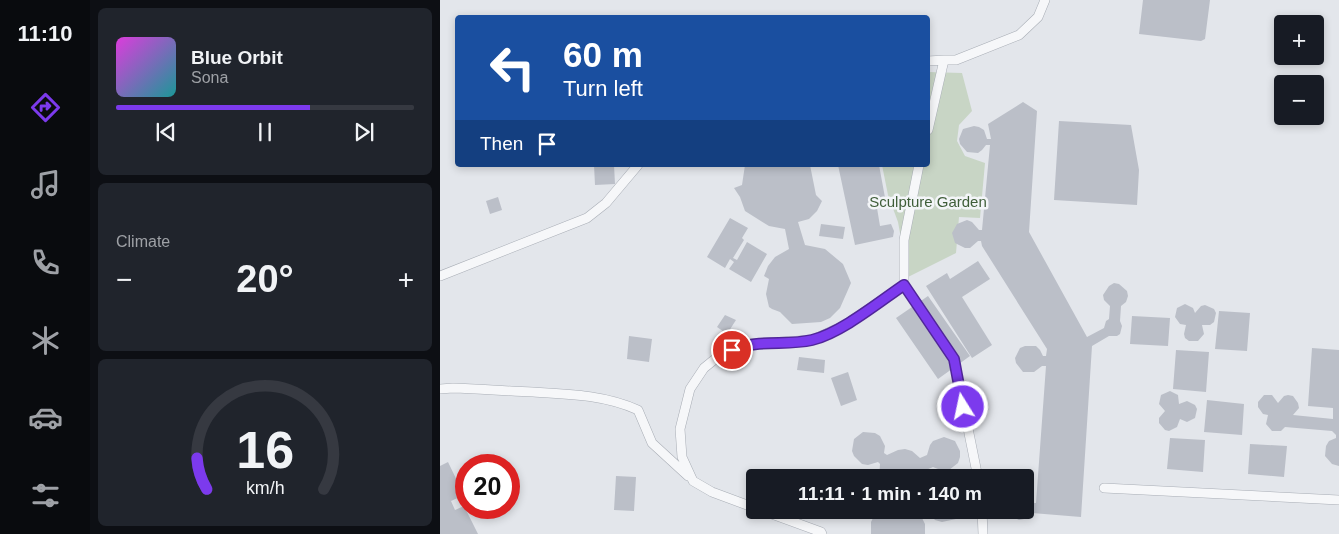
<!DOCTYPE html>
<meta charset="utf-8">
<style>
:root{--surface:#171b24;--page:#20242c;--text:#f1f3f6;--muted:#9ea1a6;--line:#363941;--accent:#7c3aed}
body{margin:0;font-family:Helvetica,sans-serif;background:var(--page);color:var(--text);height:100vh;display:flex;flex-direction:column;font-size:19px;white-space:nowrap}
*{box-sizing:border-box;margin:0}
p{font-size:16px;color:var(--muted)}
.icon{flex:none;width:28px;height:28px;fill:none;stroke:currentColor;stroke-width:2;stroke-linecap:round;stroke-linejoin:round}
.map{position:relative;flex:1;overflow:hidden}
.side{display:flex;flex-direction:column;gap:8px;padding:8px;background:#0d0f14;width:350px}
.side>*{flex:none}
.banner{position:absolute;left:15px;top:15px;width:475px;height:152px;border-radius:5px;box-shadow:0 2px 8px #0003;background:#1a4fa0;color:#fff;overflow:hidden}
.fabs{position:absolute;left:834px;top:15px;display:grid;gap:10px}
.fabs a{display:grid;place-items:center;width:50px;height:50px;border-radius:5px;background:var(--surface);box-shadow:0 2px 8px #0003;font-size:25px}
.speed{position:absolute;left:15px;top:454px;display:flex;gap:10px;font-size:25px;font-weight:700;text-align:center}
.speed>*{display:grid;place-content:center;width:65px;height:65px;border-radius:50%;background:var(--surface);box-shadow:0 2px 8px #0003;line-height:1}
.speed .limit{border:8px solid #d22;background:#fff;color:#111}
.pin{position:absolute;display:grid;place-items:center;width:42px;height:42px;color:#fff;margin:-21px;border:2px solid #fff;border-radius:50%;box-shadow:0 1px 5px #0007}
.me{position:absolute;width:55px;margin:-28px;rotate:350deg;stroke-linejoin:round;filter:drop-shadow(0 0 4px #0008)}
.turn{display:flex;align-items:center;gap:18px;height:105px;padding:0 25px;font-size:22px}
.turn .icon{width:65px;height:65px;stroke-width:2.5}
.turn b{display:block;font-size:35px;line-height:42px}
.then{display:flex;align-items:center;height:48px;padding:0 25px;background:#0003;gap:10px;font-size:19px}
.big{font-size:38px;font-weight:700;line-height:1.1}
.side .card{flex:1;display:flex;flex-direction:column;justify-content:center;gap:8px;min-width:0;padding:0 18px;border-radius:8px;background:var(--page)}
.side .dial{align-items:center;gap:0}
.dial svg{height:130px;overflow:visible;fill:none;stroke:var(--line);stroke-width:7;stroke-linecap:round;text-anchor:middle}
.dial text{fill:var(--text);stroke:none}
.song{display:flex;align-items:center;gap:15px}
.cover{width:60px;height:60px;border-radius:8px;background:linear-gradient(135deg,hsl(300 70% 55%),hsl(180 70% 35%))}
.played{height:5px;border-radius:2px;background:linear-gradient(90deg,var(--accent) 65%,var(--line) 65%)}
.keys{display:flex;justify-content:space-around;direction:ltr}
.heat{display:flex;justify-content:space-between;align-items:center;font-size:28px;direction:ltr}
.trip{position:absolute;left:306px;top:469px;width:288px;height:50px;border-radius:5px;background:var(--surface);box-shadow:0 2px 8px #0003;font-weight:700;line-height:50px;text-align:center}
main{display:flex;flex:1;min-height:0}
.menu{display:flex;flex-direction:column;width:90px;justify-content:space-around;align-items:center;background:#090b0e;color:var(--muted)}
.menu .icon{width:35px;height:35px}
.menu .active{color:var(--accent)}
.menu b{font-size:22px;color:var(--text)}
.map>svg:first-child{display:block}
.green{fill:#c8d5c5}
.building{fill:#bbbfc8}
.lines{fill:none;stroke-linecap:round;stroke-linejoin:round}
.lane-casing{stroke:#a8adb5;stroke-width:10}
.lane{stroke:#f6f7f9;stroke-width:9}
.route-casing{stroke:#51269a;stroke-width:12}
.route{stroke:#7c3aed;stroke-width:9}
.labels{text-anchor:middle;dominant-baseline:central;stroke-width:5;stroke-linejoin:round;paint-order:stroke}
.park-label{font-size:15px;fill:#3f5e39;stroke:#f3f5f8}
</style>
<main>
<nav class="menu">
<b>11:10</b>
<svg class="icon active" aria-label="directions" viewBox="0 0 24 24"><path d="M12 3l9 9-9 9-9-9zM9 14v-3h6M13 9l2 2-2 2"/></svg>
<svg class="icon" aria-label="music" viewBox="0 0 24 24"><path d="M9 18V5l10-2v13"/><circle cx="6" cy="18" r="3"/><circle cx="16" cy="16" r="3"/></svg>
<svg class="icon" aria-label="phone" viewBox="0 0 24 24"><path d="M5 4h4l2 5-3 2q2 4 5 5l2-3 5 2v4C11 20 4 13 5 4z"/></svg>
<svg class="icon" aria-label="climate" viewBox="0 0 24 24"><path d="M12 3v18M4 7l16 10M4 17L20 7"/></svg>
<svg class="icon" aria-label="car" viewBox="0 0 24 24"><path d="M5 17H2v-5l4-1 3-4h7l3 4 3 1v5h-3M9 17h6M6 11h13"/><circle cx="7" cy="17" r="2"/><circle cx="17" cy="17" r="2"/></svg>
<svg class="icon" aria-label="filters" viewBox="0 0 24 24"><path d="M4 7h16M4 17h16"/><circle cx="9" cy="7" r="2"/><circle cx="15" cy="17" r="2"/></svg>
</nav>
<section class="side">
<div class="card">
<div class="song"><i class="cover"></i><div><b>Blue Orbit</b><p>Sona</p></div></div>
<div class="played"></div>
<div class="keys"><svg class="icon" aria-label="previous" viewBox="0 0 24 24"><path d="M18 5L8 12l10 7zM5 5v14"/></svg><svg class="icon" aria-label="pause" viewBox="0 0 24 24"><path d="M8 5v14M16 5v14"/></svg><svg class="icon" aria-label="next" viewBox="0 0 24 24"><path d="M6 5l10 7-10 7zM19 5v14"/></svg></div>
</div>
<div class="card"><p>Climate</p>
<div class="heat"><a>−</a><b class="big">20°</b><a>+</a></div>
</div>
<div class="card dial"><svg viewBox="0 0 100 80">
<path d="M14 69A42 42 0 1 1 86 69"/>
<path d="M14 69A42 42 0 0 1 8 50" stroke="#7c3aed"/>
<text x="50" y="56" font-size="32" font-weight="700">16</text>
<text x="50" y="72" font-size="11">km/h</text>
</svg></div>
</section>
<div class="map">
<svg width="899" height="534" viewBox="0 0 899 534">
<rect width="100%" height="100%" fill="#e3e6eb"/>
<path class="green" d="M488 72 522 73 532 111 519 125 517 141 525 156 545 163 540 218 519 217 516 253 468 277 458 222 448 195 442 165H488Z"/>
<path class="building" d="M703 0H770L765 39 761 41 699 34Z
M583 102 597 111 589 232 647 337 664 328 666 321 669 319 670 306 664 300 663 295 669 286 674 283 679 284 687 291 688 296 686 302 681 306 680 321 682 326 680 334 677 336H669L652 346 641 517 592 513 584 519 579 520 569 515 566 510H585V493L590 497 593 503H596L606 366H602L594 372H583L576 363 575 358 580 348 585 346H596L600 350 603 356H606L607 349 542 246 541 241H538L530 248H525L515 243 512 233 517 224 527 220 532 222 539 230H542L550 145H546L542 150 538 153 527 152 520 144 519 139 523 129 534 126 539 127 544 130 547 139H551L548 124Z
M619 121 691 125 699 170 697 205 614 200Z
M154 165H174L175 184 155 185Z
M305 165H370L376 195 382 201 377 211 369 219 358 222 365 245 385 249 403 264 411 283 400 308 390 318 381 322 352 324 340 312 332 309 329 307 326 294 329 279 324 276 328 266 335 257 349 249 345 229 329 226 305 211 300 197 294 188 302 185Z
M398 165H439L446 203 437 208 440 226 451 224 454 231 453 237 415 245Z
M58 197 62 210 50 214 46 201Z
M290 218 308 228 302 238 304 240 293 258 297 260 307 242 327 254 311 282 289 269 294 262 290 259 285 268 267 257Z
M381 224 405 227 403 239 379 236Z
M538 261 550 279 522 297 552 345 532 358 486 286 507 273 510 279Z
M488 296 530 356 498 379 456 318Z
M745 304 753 308 755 313 761 306 765 305 774 309 776 313 774 322 770 325H762L764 334 758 341H749L745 338 744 334 746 325 740 324 735 317 737 308Z
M779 311 810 313 807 351 775 349Z
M285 315 296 320 287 334 277 327Z
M692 316 730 318 728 346 690 344Z
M189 336 212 339 209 362 187 359Z
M872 348 899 350V466L892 464 885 456 886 446 889 441 896 438V435L892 431 845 427 841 431H832L826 424 828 415 823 414 818 407V402L824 395H832L838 403 844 396 848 395 853 396 858 403 859 408 853 415 893 419V408L868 406Z
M736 350 769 352 766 392 733 389Z
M359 357 385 360 384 373 357 370Z
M408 372 417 400 401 406 391 378Z
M730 391 738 395 739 404 747 401 755 405 757 409 755 418 747 422 740 419 737 427 729 431 725 430 719 423V418L725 411 719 404 721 395Z
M767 400 804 404 802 435 764 432Z
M423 432 435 433 440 436 445 446 444 453 447 455 458 450 465 449 472 451 480 458 487 455 490 445 493 441 504 437 515 441 520 451V457L518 463 509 470 498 469 493 467 486 470V478H439L440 464 438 462 428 465 422 464 414 456 412 451 414 439Z
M730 438 765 440 763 472 727 469Z
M810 444 847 446 844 477 808 474Z
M8 462 24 495 11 501 15 510 24 506 38 534H0V466Z
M176 476 196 477 194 511 174 510Z
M406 510H433L426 514 419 515Z
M437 510H478L485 524V534H431V522Z
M486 510H523L516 519 502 522 495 520Z"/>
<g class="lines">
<g class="lane-casing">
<path id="lane" d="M488 61 504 60
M488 130 504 60H516L579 35 598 17 605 0
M479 165 464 240V285L514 359 538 478
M0 276 147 218 166 203 198 165
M0 389 13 388C40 389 66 391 93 392 129 394 165 395 198 410L212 443 248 476
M664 488 899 500
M315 508 272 492 253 481 242 457 240 429 250 389 264 368 280 355 305 344 372 340 405 325 464 285
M321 510 381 532 382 534
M542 510 543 534"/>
</g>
<use href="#lane" class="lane"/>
</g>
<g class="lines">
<g class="route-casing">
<path id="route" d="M292 350C318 339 346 346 372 340 401 333 439 302 464 285L514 359 523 407"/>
</g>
<use href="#route" class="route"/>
</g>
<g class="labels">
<g class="park-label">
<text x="488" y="201">Sculpture Garden</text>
</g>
</g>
</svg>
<div class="fabs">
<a>+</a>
<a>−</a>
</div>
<div class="speed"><div class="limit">20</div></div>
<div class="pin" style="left:292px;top:350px;background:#d93025"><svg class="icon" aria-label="arrive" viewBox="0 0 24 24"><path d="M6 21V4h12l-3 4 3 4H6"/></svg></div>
<svg class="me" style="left:523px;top:407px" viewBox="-20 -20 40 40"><circle r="17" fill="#7c3aed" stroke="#fff" stroke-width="3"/><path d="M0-11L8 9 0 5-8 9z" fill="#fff"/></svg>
<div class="trip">11:11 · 1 min · 140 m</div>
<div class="banner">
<div class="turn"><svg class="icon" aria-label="left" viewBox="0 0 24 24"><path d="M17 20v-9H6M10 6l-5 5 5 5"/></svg><div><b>60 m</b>Turn left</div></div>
<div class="then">Then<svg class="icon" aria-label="arrive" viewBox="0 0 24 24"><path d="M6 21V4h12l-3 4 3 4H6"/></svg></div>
</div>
</div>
</main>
